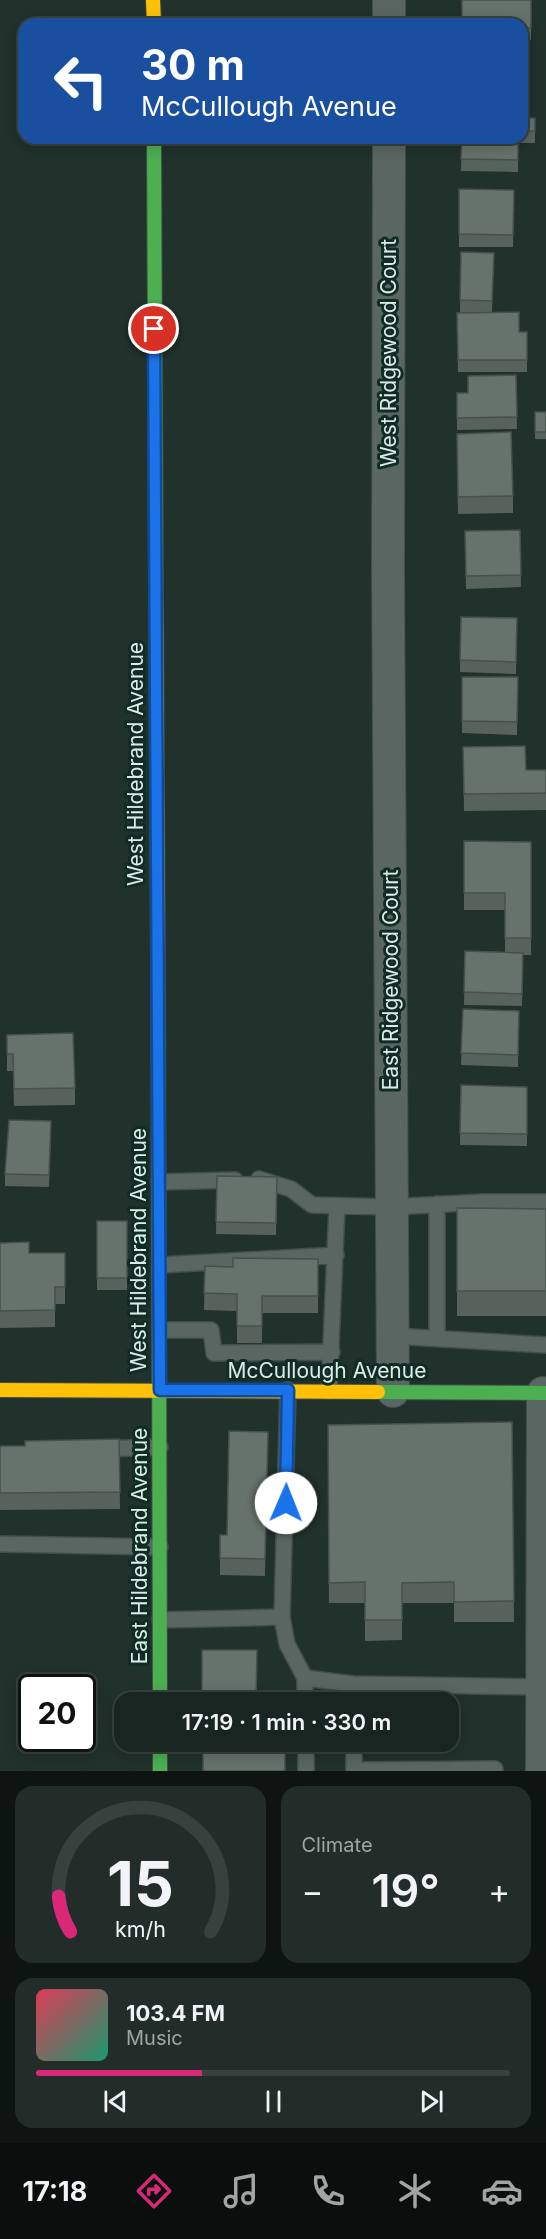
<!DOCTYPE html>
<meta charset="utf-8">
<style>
:root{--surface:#192521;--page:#222d2a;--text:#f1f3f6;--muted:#9fa5a5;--line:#37423f;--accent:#db2777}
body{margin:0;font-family:Inter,sans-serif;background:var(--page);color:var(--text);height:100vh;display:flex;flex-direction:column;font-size:22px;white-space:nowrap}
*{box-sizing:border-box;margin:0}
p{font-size:20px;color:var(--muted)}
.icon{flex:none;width:33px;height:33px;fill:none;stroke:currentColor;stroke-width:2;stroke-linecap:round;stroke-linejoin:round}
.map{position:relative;height:1771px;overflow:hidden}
.side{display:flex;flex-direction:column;gap:15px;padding:15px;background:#0e1412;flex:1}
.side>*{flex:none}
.guide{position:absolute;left:18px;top:18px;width:510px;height:126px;border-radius:18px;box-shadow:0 3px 15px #0003,0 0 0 2px var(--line);background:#1a4fa0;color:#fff;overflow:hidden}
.speed{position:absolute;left:18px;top:1674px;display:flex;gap:12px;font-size:30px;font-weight:700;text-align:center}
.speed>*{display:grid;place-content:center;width:78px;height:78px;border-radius:50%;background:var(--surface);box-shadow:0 3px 15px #0003,0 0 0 2px var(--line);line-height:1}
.speed .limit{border:3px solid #111;border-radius:9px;background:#fff;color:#111}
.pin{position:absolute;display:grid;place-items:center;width:51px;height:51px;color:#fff;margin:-26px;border:3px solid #fff;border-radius:50%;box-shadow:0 2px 6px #0007}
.me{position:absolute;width:66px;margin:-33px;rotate:1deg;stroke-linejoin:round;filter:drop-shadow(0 0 4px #0008)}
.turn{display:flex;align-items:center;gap:21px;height:126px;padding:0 24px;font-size:27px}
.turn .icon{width:78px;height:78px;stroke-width:2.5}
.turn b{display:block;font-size:42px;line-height:51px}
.big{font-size:45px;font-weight:600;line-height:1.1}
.side .card{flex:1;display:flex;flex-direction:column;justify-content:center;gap:9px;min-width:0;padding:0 21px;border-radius:18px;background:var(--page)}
.side .dial{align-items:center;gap:0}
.dial svg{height:156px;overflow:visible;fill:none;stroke:var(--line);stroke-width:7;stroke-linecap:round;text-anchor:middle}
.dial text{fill:var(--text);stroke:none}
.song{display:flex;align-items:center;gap:18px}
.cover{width:72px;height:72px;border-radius:9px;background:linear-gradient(135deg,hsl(350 70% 55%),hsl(160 70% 35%))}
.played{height:6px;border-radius:3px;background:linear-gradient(90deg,var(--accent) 35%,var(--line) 35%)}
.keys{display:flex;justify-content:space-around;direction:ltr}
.heat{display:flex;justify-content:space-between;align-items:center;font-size:33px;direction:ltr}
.side .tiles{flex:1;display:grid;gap:15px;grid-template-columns:1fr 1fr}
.card:last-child{grid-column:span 2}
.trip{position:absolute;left:114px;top:1692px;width:345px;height:60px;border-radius:18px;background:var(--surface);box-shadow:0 3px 15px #0003,0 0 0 2px var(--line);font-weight:600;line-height:60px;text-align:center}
.menu{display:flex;height:96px;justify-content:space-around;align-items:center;background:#0a0f0d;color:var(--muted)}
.menu .icon{width:42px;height:42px}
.menu .selected{color:var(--accent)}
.menu b{font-size:27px;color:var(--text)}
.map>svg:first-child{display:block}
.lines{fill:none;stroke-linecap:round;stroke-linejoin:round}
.lane-casing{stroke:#414e4a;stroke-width:18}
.street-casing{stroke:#414e4a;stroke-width:34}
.fast-casing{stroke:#414e4a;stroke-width:16}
.slow-casing{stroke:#414e4a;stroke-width:16}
.lane{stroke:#5a6662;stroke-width:15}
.street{stroke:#5a6662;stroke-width:32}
.fast{stroke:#4caf50;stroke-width:14}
.slow{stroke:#ffc107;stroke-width:14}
.wall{fill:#58625d}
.building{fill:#66726c;stroke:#47504c;stroke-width:1.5}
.route-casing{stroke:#114b97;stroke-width:15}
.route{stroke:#1a73e8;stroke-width:10}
.labels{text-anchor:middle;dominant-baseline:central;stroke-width:6;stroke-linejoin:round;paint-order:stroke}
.street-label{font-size:21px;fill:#dbebe6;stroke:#112c25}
</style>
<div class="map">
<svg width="546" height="1771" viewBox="0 0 546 1771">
<rect width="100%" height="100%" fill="#21312c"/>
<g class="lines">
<g class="lane-casing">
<path id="lane" d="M259 1179 291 1189 312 1205 392 1207 483 1202H546
M159 1182 235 1180
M160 1265 336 1255
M160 1330H211L214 1353 332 1352
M393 1336 546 1345
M437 1338V1204
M288 1390 282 1617 287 1644 305 1678 353 1684 542 1687
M329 1391 337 1206
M99 1449 160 1447
M0 1544 160 1547
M160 1620 282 1617
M305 1678V1702
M353 1684V1702
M306 1742V1771
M354 1742V1770L495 1769"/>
</g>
<g class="street-casing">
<path id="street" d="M389 24V0
M389 138 388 568 393 1391
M542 1771 543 1393"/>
</g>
<g class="fast-casing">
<path id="fast" d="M154 138 156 590
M158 967 160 1702
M378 1392 546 1393
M160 1742V1771"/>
</g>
<g class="slow-casing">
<path id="slow" d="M153 0 154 24
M156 590 158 967
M0 1390 378 1392"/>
</g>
<use href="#lane" class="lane"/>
<use href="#street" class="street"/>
<use href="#fast" class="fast"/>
<use href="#slow" class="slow"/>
</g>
<path class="wall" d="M531 0V40H522V24Z
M522 118H535V143H518V172L461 171 462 138H522Z
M459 189 514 190 513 247H459Z
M461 252 494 253 492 312 519 332H527V372H458L457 313 460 312Z
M516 375 517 429 457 430V393H468Z
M535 412H546V439H535Z
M457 434 513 496V513L458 514Z
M520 530 521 587 466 589 465 531Z
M461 617 517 618 516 674 460 672Z
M462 677H518L517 735 462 733Z
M463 747 526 770H546V810L464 811Z
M464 841 531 842V955H523L522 1006 464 1005 465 951 505 952V910H464Z
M463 1009 519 1011 518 1067 461 1065Z
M7 1035 75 1088V1105L14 1106 13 1071H7Z
M461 1085 527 1087V1146L460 1145Z
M51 1134 49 1187 5 1186V1174Z
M217 1176 277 1177 276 1235 216 1234Z
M457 1208 546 1209V1316H457Z
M97 1221H127V1290H97Z
M0 1243 29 1253H65V1304H55V1327L0 1328Z
M318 1259V1313H262V1343H237V1311L204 1310 205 1266 233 1267Z
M512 1422 514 1622H454V1603H402V1640L365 1641V1603H329L328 1425Z
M268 1432 265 1576 220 1575V1535H227Z
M119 1439 120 1509 0 1510V1446H25Z"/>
<path class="building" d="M462 0H531V28H522V24H462Z
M522 118H535V131H522Z
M462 138H518V160L461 159Z
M459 189 514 190 513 235 459 234Z
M461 252 494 253 492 301 460 300Z
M519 312V332H527V360H458L457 313Z
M516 375 517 417 457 418V393H468V376Z
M535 412H546V432H535Z
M511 432 513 496 458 497 457 434Z
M520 530 521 575 466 576 465 531Z
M461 617 517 618 516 662 460 660Z
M462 677H518L517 722 462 721Z
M525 746 526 770H546V793L464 794 463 747Z
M464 841 531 842V938H505V893H464Z
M465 951 523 953 522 994 464 992Z
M463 1009 519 1011 518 1055 461 1053Z
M73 1033 75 1088 14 1089 13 1054H7V1035Z
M461 1085 527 1087V1134L460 1133Z
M9 1120 51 1121 49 1175 5 1174Z
M217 1176 277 1177 276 1223 216 1222Z
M457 1208 546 1209V1291H457Z
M97 1221H127V1278H97Z
M29 1242V1253H65V1287H55V1310L0 1311V1243Z
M233 1258 318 1259V1296H262V1326H237V1294L204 1293 205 1266 233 1267Z
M512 1422 514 1601 454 1602V1582L402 1583V1620H365V1582L329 1583 328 1425Z
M229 1431 268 1432 265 1559 220 1558V1535H227Z
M119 1439 120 1492 0 1493V1446H25V1441Z
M202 1650H257L256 1702H202Z
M203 1742H285V1771H203Z"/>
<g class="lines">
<g class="route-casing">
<path id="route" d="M154 329 160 1390H288L286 1503"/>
</g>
<use href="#route" class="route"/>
</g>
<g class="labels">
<g class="street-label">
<text transform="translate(388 353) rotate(-90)">West Ridgewood Court</text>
<text transform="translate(135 764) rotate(-90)">West Hildebrand Avenue</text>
<text transform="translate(390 980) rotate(-90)">East Ridgewood Court</text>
<text transform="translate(138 1250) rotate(-90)">West Hildebrand Avenue</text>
<text x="327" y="1370">McCullough Avenue</text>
<text transform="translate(139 1546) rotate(-90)">East Hildebrand Avenue</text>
</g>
</g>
</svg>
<div class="speed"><div class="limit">20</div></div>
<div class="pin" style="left:154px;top:329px;background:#d93025"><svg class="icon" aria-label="arrive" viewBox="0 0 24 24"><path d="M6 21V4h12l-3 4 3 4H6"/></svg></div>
<svg class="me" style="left:286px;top:1503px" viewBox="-20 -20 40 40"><circle r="19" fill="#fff"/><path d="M0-13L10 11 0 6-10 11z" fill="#1a73e8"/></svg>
<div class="trip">17:19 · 1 min · 330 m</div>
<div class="guide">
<div class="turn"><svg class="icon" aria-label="left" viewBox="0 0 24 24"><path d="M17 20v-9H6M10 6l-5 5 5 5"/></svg><div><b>30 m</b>McCullough Avenue</div></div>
</div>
</div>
<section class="side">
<div class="tiles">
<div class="card dial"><svg viewBox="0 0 100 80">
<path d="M14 69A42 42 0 1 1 86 69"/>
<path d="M14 69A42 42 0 0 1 8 51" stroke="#db2777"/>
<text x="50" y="56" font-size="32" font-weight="700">15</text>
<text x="50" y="72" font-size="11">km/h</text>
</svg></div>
<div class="card"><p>Climate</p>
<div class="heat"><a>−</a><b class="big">19°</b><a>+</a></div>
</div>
<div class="card">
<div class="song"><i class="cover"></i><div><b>103.4 FM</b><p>Music</p></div></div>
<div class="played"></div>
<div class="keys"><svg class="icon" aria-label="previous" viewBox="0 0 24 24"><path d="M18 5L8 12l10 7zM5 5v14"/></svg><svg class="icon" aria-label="pause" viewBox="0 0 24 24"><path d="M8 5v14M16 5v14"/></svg><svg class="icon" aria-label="next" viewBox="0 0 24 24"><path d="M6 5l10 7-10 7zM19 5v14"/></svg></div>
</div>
</div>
</section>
<nav class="menu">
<b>17:18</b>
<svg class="icon selected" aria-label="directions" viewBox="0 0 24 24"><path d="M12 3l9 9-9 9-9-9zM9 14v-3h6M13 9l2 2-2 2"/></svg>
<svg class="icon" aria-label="music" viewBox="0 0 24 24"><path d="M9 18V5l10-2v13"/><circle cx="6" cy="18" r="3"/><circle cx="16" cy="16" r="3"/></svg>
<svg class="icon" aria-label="phone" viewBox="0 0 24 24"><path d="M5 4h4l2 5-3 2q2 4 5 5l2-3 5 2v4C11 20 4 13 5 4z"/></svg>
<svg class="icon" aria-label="climate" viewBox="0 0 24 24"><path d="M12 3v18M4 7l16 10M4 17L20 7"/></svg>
<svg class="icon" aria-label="car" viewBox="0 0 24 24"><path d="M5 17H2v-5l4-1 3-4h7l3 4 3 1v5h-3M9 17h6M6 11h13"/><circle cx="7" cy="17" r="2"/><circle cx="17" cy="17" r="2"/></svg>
</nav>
